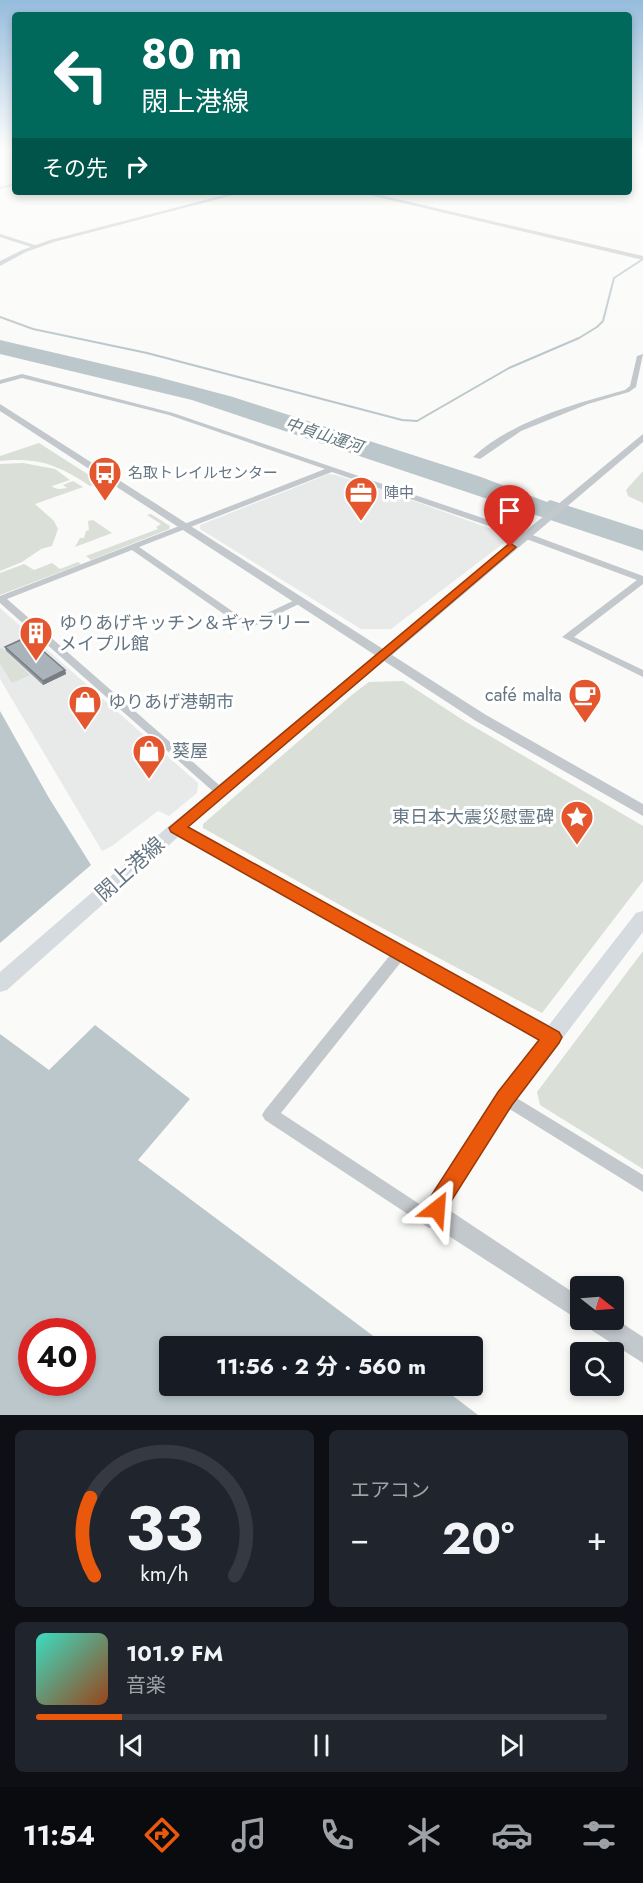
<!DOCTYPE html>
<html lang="ja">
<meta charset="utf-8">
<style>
:root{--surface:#171b24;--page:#20242c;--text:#f1f3f6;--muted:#9ea1a6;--line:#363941;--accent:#ea580c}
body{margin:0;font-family:Jost,"Noto Sans JP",sans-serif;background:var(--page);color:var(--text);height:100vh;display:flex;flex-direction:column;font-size:22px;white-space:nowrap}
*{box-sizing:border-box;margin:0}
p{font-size:20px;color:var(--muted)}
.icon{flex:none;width:33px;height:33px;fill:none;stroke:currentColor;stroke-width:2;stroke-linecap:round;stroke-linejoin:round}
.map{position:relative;height:1415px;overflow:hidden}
.drawer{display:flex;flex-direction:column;gap:15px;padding:15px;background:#0d0f14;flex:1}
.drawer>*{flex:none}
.guide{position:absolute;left:12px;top:12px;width:620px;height:183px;border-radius:6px;box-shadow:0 3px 9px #0003;background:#00695c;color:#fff;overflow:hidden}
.needle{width:39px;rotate:107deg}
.tools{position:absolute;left:570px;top:1276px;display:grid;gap:12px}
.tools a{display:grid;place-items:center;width:54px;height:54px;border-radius:6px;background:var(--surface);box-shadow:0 3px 9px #0003;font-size:30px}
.speed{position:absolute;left:18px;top:1318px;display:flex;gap:12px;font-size:30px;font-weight:700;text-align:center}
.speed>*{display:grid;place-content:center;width:78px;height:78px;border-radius:50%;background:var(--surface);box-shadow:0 3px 9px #0003;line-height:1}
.speed .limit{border:9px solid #d22;background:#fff;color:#111}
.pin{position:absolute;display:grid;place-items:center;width:51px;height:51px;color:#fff;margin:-62px -26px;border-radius:50% 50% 50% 0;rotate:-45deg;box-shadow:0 0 6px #0007}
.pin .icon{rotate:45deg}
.me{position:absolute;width:66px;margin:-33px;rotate:28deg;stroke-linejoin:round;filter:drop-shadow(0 0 4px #0008)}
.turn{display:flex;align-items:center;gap:21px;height:126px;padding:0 30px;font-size:27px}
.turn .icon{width:78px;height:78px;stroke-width:2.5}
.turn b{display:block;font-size:42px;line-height:51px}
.then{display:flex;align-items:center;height:57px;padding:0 30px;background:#0003;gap:12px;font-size:22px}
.big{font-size:45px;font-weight:700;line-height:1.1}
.drawer .tile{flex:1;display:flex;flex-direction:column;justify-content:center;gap:9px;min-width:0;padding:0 21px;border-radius:9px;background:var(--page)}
.drawer .dial{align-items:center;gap:0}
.dial svg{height:156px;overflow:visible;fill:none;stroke:var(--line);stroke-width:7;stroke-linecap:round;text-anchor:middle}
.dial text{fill:var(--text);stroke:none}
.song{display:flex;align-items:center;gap:18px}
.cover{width:72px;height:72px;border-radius:9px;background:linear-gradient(135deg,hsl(170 70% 55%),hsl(20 70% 35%))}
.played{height:6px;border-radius:3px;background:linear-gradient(90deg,var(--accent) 15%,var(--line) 15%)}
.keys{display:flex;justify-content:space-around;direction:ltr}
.heat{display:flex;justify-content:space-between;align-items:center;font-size:33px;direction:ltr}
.drawer .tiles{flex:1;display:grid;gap:15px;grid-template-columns:1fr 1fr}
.tile:last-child{grid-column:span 2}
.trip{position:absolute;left:159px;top:1336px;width:324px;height:60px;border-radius:6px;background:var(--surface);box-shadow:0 3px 9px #0003;font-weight:700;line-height:60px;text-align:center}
.tab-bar{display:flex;height:96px;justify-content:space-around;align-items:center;background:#090b0e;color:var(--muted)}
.tab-bar .icon{width:42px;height:42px}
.tab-bar .current{color:var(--accent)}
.tab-bar b{font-size:27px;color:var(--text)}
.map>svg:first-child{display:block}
.built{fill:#e8e9e9}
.green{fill:#dadfd7}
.water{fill:#bbc7cb;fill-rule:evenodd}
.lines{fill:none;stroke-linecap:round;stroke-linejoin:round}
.stream-far1{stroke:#bbc7cb;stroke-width:1.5}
.stream{stroke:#bbc7cb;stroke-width:2}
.minor{fill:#c3c8cc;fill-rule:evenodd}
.tertiary{fill:#c3c8cc;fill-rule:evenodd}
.secondary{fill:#d6dbdf;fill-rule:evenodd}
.wall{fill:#929a9f}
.shaded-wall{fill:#777d82}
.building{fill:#aab3b9;stroke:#777d82;stroke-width:1.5}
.route{fill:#ea580c;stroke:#983908;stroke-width:1.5}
.labels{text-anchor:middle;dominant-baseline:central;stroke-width:6;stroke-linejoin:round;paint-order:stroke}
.far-poi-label{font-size:15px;fill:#657683;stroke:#fff;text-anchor:start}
.far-water-label{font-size:16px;font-style:italic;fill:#60757c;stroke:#fff}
.poi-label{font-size:18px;fill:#657683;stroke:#fff;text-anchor:start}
.near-street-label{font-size:21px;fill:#657683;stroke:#fff}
</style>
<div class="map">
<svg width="643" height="1415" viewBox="0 0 643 1415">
<rect width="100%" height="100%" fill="#fafaf8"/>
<path class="built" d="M329 474 336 475 378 488 508 535 509 539 391 629H361L200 529V525Z
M0 608 198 783 197 793 169 816 158 811 112 846 102 851 0 679Z"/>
<path class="green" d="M39 443 114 491 101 492 103 490 93 485 90 486C58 465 39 457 0 461V456Z
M23 463 55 469 70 480 52 486C55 490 62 489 67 488L63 485 73 481 83 487 35 504 54 521 58 529 52 546 41 549 22 562 0 571V464Z
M643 471V503L628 496 626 490Z
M151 514 170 526 169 529 91 560 86 556 158 529 156 527 161 524 147 515Z
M93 520 112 533 75 547 80 538H84L86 531 89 530 88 521Z
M78 562 81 564 0 595V573L24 564 34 570 52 563 60 569Z
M2 648 30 675 12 683 0 664V649Z
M403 681 466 722 643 826V881L542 1013 356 914 203 828V824L353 694 369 682Z
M643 951V1169L540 1105 537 1092Z"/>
<path class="water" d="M0 340 154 376 233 397 481 477 547 502 550 500 643 530V551L192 400 0 354Z
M0 711 49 798 91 865 0 943Z
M95 1025 190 1099 138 1160 388 1347H170V1386H440L478 1415H0V1034L49 1070ZM32 1332H82V1383H32Z"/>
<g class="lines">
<path class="stream-far1" d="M0 188 15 184"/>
<path class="stream" d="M0 317 33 329 147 353 402 420 417 421 509 368 579 338 597 327 603 321 614 278 643 259"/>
<path class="minor" d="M0 234 38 246V247L34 248 0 237Z
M643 354 636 387 629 392 588 404 521 431 480 459 473 457C512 421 574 404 625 390L630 386 637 356Z
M22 374 173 413 527 533 643 576V584L574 637 643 670V677L562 637 637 580 521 537 332 472 139 547 248 622 297 599H303L305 601 250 628H244L132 550 7 599 226 791 224 794H216L0 603V596L325 469 169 415 22 378 0 384V380Z
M400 948 405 949 407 953 405 957 281 1113 430 1211 439 1207 445 1209 447 1215 445 1221 429 1228 265 1120 262 1115 265 1110 395 949Z
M505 1091 643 1175V1192L500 1103 497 1098 500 1093Z"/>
<path class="tertiary" d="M236 192H245L54 242 26 252 0 266V261L22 250 50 240Z
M357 192H367L643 256V260Z
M0 404 383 649 643 434V442L392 655 486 715 643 804V816L476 721 384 661 182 832H172L169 828 172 824 375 655 0 411Z
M552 1029 559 1031 561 1037 559 1043 512 1104 449 1205V1210L580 1297V1320H584L580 1321 435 1227C427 1218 426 1206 430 1196L498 1092 545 1031Z
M614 1318 643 1337V1363L588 1328 584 1320H614Z"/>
<path class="secondary" d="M177 822 549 1025 636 913 643 911V932L559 1043 552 1046 178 837 7 990 0 992V972L171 824Z"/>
</g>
<path class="wall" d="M5 647 65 670 66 674 43 685 6 651Z"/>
<path class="shaded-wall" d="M65 670 66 674 43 685V681Z"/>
<path class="building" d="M27 637 65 670 43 681 5 647Z"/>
<linearGradient id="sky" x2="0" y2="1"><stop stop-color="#96bcdc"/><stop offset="0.43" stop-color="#fdfdfc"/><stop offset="1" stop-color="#fdfdfc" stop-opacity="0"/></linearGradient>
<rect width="643" height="348" fill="url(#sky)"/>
<path class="route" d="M510 543 516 547 514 549 188 827 559 1032 562 1037 559 1043 512 1105 448 1206 445 1216 437 1220 430 1216 427 1209 431 1196 498 1092 539 1040 171 832 169 828Z"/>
<defs>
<g id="bus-pin" transform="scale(1.725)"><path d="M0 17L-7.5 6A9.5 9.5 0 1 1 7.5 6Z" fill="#e4572e" stroke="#fff"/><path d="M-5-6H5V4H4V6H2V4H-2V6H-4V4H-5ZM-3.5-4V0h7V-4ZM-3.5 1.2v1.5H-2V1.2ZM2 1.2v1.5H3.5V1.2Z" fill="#fff"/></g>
<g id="office-pin" transform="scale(1.725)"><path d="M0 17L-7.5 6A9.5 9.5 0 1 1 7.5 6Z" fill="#e4572e" stroke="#fff"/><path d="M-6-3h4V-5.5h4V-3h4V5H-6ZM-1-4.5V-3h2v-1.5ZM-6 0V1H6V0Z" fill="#fff"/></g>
<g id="building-pin" transform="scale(1.725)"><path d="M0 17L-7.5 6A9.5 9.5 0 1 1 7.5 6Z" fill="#e4572e" stroke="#fff"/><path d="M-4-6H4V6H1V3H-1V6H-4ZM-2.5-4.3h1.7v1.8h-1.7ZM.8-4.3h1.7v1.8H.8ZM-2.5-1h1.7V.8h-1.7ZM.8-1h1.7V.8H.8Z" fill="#fff"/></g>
<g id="cafe-pin" transform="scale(1.725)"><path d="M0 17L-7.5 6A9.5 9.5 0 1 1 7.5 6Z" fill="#e4572e" stroke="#fff"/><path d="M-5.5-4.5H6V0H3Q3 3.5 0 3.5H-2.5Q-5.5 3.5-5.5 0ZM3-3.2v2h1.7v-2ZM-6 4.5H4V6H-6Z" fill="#fff"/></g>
<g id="shop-pin" transform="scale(1.725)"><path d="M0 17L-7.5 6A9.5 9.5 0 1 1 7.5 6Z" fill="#e4572e" stroke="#fff"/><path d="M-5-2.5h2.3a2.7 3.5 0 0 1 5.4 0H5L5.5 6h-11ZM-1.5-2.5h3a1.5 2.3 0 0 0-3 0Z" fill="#fff"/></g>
<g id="sight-pin" transform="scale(1.725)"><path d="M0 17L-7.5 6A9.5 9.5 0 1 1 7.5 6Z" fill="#e4572e" stroke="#fff"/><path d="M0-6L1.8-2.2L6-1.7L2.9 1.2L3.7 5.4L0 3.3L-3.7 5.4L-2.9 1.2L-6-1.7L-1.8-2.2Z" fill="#fff"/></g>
</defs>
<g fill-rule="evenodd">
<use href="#bus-pin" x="105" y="473"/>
<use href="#office-pin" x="361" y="493"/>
<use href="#building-pin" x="36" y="633"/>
<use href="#cafe-pin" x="585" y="695"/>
<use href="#shop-pin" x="85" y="702"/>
<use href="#shop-pin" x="149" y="751"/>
<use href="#sight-pin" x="577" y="817"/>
</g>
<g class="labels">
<g class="far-poi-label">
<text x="128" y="473">名取トレイルセンター</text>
<text x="384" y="493">陣中</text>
</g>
<g class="far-water-label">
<text transform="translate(324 435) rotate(18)">中貞山運河</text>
</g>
<g class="poi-label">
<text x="59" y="623">ゆりあげキッチン＆ギャラリー<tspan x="59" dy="21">メイプル館</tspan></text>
<text x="562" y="695" text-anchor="end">café malta</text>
<text x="108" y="702">ゆりあげ港朝市</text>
<text x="172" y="751">葵屋</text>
<text x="554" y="817" text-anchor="end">東日本大震災慰霊碑</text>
</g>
<g class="near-street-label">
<text transform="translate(130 869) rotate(-42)">閖上港線</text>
</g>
</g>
</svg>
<div class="tools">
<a><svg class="needle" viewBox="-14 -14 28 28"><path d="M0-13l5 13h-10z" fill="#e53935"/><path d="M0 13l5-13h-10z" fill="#9ea1a6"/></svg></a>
<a><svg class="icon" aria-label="search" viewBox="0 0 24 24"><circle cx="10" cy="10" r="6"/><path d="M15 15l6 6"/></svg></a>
</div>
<div class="speed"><div class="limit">40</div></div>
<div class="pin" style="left:510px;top:547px;background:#d93025"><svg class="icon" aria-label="arrive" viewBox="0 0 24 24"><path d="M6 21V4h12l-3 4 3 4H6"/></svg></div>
<svg class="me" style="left:437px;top:1209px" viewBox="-20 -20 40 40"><path d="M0-17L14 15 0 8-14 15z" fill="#ea580c" stroke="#fff" stroke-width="4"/></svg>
<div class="trip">11:56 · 2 分 · 560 m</div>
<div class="guide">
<div class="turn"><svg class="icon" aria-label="left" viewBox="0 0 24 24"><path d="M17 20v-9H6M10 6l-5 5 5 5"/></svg><div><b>80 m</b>閖上港線</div></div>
<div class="then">その先<svg class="icon" aria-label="right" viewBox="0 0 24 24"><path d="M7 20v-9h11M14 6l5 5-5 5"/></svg></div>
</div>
</div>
<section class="drawer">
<div class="tiles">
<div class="tile dial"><svg viewBox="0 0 100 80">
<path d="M14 69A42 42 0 1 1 86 69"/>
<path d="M14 69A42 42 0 0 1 12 29" stroke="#ea580c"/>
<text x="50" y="56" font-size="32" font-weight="700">33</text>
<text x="50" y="72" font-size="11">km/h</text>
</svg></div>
<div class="tile"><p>エアコン</p>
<div class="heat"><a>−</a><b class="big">20°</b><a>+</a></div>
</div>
<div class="tile">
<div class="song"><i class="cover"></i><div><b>101.9 FM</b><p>音楽</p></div></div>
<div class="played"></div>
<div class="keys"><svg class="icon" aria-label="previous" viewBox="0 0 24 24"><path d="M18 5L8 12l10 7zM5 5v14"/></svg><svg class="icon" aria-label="pause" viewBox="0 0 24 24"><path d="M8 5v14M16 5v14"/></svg><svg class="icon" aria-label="next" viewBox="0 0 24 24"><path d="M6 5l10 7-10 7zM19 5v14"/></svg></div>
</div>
</div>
</section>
<nav class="tab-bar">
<b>11:54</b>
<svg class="icon current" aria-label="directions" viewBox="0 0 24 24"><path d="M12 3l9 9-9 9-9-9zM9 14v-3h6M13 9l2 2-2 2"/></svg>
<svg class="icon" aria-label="music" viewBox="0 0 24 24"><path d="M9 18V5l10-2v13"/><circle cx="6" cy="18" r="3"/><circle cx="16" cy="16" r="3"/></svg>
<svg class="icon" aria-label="phone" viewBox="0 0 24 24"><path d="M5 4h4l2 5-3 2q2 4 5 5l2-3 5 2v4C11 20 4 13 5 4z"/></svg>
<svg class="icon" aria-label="climate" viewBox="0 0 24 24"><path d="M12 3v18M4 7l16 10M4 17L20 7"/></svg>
<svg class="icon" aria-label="car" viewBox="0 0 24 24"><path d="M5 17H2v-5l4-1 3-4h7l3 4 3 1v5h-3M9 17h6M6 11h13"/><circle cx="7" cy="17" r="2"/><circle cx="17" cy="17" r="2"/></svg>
<svg class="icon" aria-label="filters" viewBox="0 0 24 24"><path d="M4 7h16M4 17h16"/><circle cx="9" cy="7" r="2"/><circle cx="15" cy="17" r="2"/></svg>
</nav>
